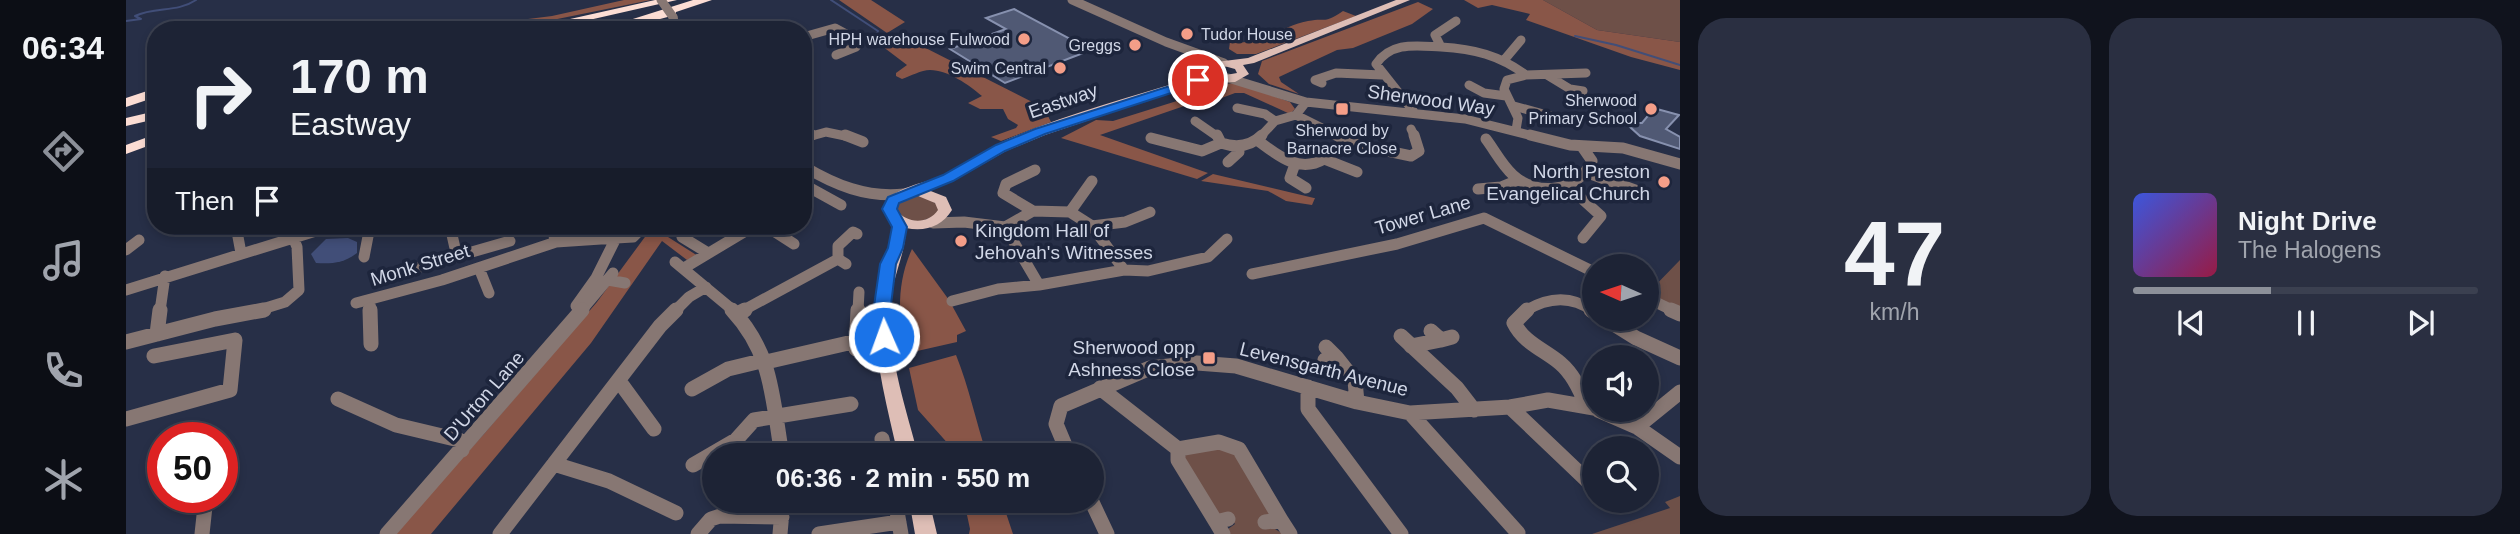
<!DOCTYPE html>
<meta charset="utf-8">
<style>
:root{--surface:#1d2335;--page:#2a2f41;--text:#f1f3f6;--muted:#a0a4ad;--line:#3b4050;--accent:#8c9099}
body{margin:0;font-family:Helvetica,sans-serif;background:var(--page);color:var(--text);height:100vh;display:flex;flex-direction:column;font-size:26px;white-space:nowrap}
*{box-sizing:border-box;margin:0}
p{font-size:23px;color:var(--muted)}
.icon{flex:none;width:38px;height:38px;fill:none;stroke:currentColor;stroke-width:2;stroke-linecap:round;stroke-linejoin:round}
.map{position:relative;flex:1;overflow:hidden}
.panel{display:flex;flex-direction:column;gap:18px;padding:18px;background:#10131d;width:840px}
.panel>*{flex:none}
.hud{position:absolute;left:21px;top:21px;width:665px;height:214px;border-radius:28px;box-shadow:0 4px 10px #0003,0 0 0 2px var(--line);background:#1d2335;color:var(--text);overflow:hidden}
.needle{width:46px;rotate:273deg}
.tools{position:absolute;left:1456px;top:254px;display:grid;gap:14px}
.tools a{display:grid;place-items:center;width:77px;height:77px;border-radius:50%;background:var(--surface);box-shadow:0 4px 10px #0003,0 0 0 2px var(--line);font-size:35px}
.speed{position:absolute;left:21px;top:422px;display:flex;gap:14px;font-size:35px;font-weight:700;text-align:center}
.speed>*{display:grid;place-content:center;width:91px;height:91px;border-radius:50%;background:var(--surface);box-shadow:0 4px 10px #0003,0 0 0 2px var(--line);line-height:1}
.speed .limit{border:10px solid #d22;background:#fff;color:#111}
.pin{position:absolute;display:grid;place-items:center;width:60px;height:60px;color:#fff;margin:-30px;border:4px solid #fff;border-radius:50%;box-shadow:0 2px 7px #0007}
.me{position:absolute;width:77px;margin:-38px;rotate:358deg;stroke-linejoin:round;filter:drop-shadow(0 0 5px #0008)}
.turn{display:flex;align-items:center;gap:24px;height:147px;padding:0 28px;font-size:32px}
.turn .icon{width:91px;height:91px;stroke-width:2.5}
.turn b{display:block;font-size:49px;line-height:60px}
.then{display:flex;align-items:center;height:66px;padding:0 28px;background:#0003;gap:14px;font-size:26px}
.panel .card{flex:1;display:flex;flex-direction:column;justify-content:center;gap:10px;min-width:0;padding:0 24px;border-radius:28px;background:var(--page)}
.panel .dial{align-items:center;gap:0}
.dial b{font-size:91px;line-height:1}
.song{display:flex;align-items:center;gap:21px}
.cover{width:84px;height:84px;border-radius:10px;background:linear-gradient(135deg,hsl(230 70% 55%),hsl(340 70% 35%))}
.played{height:7px;border-radius:4px;background:linear-gradient(90deg,var(--accent) 40%,var(--line) 40%)}
.keys{display:flex;justify-content:space-around;direction:ltr}
.panel .tiles{flex:1;display:grid;gap:18px;grid-template-columns:repeat(2,1fr)}
.trip{position:absolute;left:576px;top:443px;width:402px;height:70px;border-radius:35px;background:var(--surface);box-shadow:0 4px 10px #0003,0 0 0 2px var(--line);font-weight:600;line-height:70px;text-align:center}
main{display:flex;flex:1;min-height:0}
.dock{display:flex;flex-direction:column;width:126px;justify-content:space-around;align-items:center;background:#0c0e15;color:var(--muted)}
.dock .icon{width:49px;height:49px}
.dock .on{color:var(--accent)}
.dock b{font-size:32px;color:var(--text)}
.map>svg:first-child{display:block}
.green{fill:#6e5048}
.forest{fill:#895648}
.water{fill:#414e78}
.lines{fill:none;stroke-linecap:round;stroke-linejoin:round}
.stream{stroke:#414e78;stroke-width:2}
.building{fill:#505974;stroke:#8791af;stroke-width:2}
.minor-far2{stroke:#877773;stroke-width:9}
.minor-far1{stroke:#877773;stroke-width:11}
.minor{stroke:#877773;stroke-width:15}
.major{fill:#debeb6;fill-rule:evenodd}
.highway{fill:#fcddd4;fill-rule:evenodd}
.minor-bridge{stroke:#877773;stroke-width:9}
.route{fill:#1a73e8;stroke:#114b97;stroke-width:2}
.poi-dot{fill:#f49e88;stroke:#1d253c;stroke-width:2.5}
.labels{text-anchor:middle;dominant-baseline:central;stroke-width:7;stroke-linejoin:round;paint-order:stroke}
.far-poi-label{font-size:16px;fill:#d1d7e7;stroke:#1d253c;text-anchor:end}
.street-label{font-size:19px;fill:#d1d7e7;stroke:#1d253c}
.poi-label{font-size:19px;fill:#d1d7e7;stroke:#1d253c;text-anchor:end}
</style>
<main>
<nav class="dock">
<b>06:34</b>
<svg class="icon on" aria-label="directions" viewBox="0 0 24 24"><path d="M12 3l9 9-9 9-9-9zM9 14v-3h6M13 9l2 2-2 2"/></svg>
<svg class="icon" aria-label="music" viewBox="0 0 24 24"><path d="M9 18V5l10-2v13"/><circle cx="6" cy="18" r="3"/><circle cx="16" cy="16" r="3"/></svg>
<svg class="icon" aria-label="phone" viewBox="0 0 24 24"><path d="M5 4h4l2 5-3 2q2 4 5 5l2-3 5 2v4C11 20 4 13 5 4z"/></svg>
<svg class="icon" aria-label="climate" viewBox="0 0 24 24"><path d="M12 3v18M4 7l16 10M4 17L20 7"/></svg>
</nav>
<div class="map">
<svg width="1554" height="534" viewBox="0 0 1554 534">
<rect width="100%" height="100%" fill="#272f47"/>
<path class="green" d="M1417 0H1554V42L1471 30Z
M787 196 801 197 814 207 811 215 793 222 779 219 770 208 776 200Z
M1554 260V313L1521 294Z
M1088 446 1112 454 1144 510 1140 528 1149 529 1157 534H1104L1102 529 1109 524 1102 515 1090 514 1057 457 1068 450Z
M1554 496V534H1466L1544 508 1539 502Z"/>
<path class="forest" d="M498 0H525L387 28 314 30 426 16Z
M713 0H745L779 22 761 33Z
M1338 0H1417L1471 30 1554 42V70L1505 57 1400 20 1404 14 1366 5 1352 8Z
M1292 2 1307 9 1286 24 1227 48 1211 50 1153 77 1155 82 1173 94 1143 84 1132 74 1136 61Z
M1217 11 1230 16 1130 54H1111L1103 49 1104 42C1138 46 1152 27 1182 21 1202 17 1196 25 1217 11Z
M770 33 918 108 925 122 875 141 865 137 890 128 892 125 882 119 877 109H854L842 103 856 96C843 85 822 70 804 70 795 70 785 76 776 79L770 76V73L781 65 752 43Z
M1111 83 1164 102 1169 109 1164 114 1118 93H1109L1072 107 1064 104 974 135 1082 173 1071 179 935 138 970 120 987 121 1070 95 1083 91V85Z
M1087 174 1188 198H1189L1186 205 1160 201 1142 191 1075 181Z
M527 226H559L542 237 572 256 561 260 536 241 465 343 305 534H266L357 435 471 302Z
M786 249 823 300 840 331 831 335V342L778 354C773 316 770 284 786 249Z
M830 355C843 387 850 422 861 455H827L825 447 792 410 783 368Z
M838 501H876L887 534H843L844 529Z"/>
<path class="water" d="M222 238 231 242V253C218 263 206 264 190 263L185 254 200 239Z"/>
<g class="lines">
<path class="stream" d="M705 0 752 31 750 36
M0 21 15 19 9 16C29 6 51 13 70 0
M1449 36 1490 45 1554 65"/>
</g>
<path class="building" d="M888 9 965 50 879 83 824 49 880 29 860 18Z
M1531 109 1553 115 1540 129 1554 137V149L1514 136 1504 127 1509 123H1516L1525 112 1530 113Z"/>
<g class="lines">
<path class="minor-far2" d="M946 0 1040 42 1098 63
M547 17 550 30
M677 37 709 28 733 41 730 47 710 55
M1315 47C1348 49 1373 55 1400 75
M1379 59 1395 40
M677 69 680 68
M1421 75 1444 89 1457 91
M1102 78 1180 102 1339 119 1411 137
M1196 83 1189 80 1210 73 1256 75
M1343 85 1358 93 1380 96
M1388 106 1439 120
M1111 108 1139 114 1149 121
M1288 112 1250 64C1266 41 1291 46 1315 47L1309 35 1330 21
M1170 115 1214 137
M1069 121 1092 137
M1285 129 1289 137
M1390 130 1392 118 1378 89 1381 80 1400 75 1460 73
M682 137 700 132 724 137
M1134 137 1149 121 1170 115 1180 102"/>
<path class="minor-far1" d="M719 135 737 142
M1091 135 1095 143
M1210 135 1228 144 1285 156 1293 151 1288 135
M1404 135 1444 145 1497 148 1554 164
M1025 138 1076 151 1095 143C1110 148 1124 147 1136 135
M677 139 686 135
M1360 139C1369 151 1376 165 1387 175 1411 197 1452 192 1466 161L1457 148
M1131 140C1151 155 1173 174 1198 159L1199 153
M1198 159 1231 172
M1102 162 1113 152 1110 148
M1169 164 1164 178 1180 188
M677 166C709 185 740 198 778 194
M1462 173 1520 194
M677 184 715 205
M1443 187 1475 216 1457 238
M1352 189 1375 187 1392 180
M907 211 877 193 880 184 909 170
M944 212 966 181
M807 223 838 222 879 227 907 211 944 212 966 226 998 270
M110 226 115 253
M324 226 331 257
M425 226 430 242
M640 226 668 244
M966 226 999 222 1024 212
M879 227 913 285
M556 237 582 253
M490 238 507 237 518 226
M0 250 13 240
M238 257 244 226
M549 262 608 311
M720 264 712 259V246L727 232 731 234
M353 268 363 293
M558 268 628 226
M1126 274 1271 244 1358 218 1468 272
M252 279 384 241
M482 280 499 283
M0 290 206 226
M1521 298 1548 311
M244 301V311
M826 301 872 289 913 285 998 270 1022 271 1082 257 1101 239
M230 303 316 280 430 242 490 238 470 278 450 306
M34 311 39 276
M130 311 159 302 173 290 171 247 167 237
M455 311 487 273
M549 311 563 297 580 287
M616 311 712 259
M732 311 733 292
M1399 311C1422 297 1445 295 1467 311"/>
<path class="minor" d="M244 310 245 344
M606 310C647 354 646 398 656 455
M1401 310 1388 323C1398 343 1417 349 1434 363 1447 374 1454 389 1460 405
M1465 310 1468 312
M1545 310 1554 314
M611 314 619 310
M1478 318 1510 338 1554 358
M1305 331 1315 340 1326 337
M31 334 34 310
M1275 336 1331 388 1348 410
M0 342 89 319 138 310
M1285 346 1315 340
M730 349 732 310
M1210 357 1229 381 1231 402
M1199 360 1210 357 1200 347
M640 362 731 341
M493 381 528 429
M1182 387V409L1275 534
M974 388 1052 449
M566 389 602 369 639 360
M212 399 270 425 333 440 336 450
M1384 407 1468 487
M1472 410 1511 427 1554 457
M1284 413 1392 533
M0 419 104 390 109 340 28 356
M1511 427 1554 392
M756 439 759 455
M943 455 930 424 935 406 1024 368 1071 363 1110 366 1231 402 1284 413 1384 407 1422 400 1468 408
M428 464 483 481 550 513
M567 465 610 440 628 420 725 404
M769 500 775 534
M965 500 981 534
M1482 500 1484 502
M1090 522 1052 460V449L1093 442 1113 449 1155 520
M1139 522 1155 520 1164 534
M76 534 80 497
M261 534 456 310
M374 534 534 326 550 310
M572 534 585 519 594 516 656 517
M654 534 657 500
M693 534 773 522
M1097 534 1090 522 1102 519"/>
<path class="major" d="M1270 0H1284L1128 63 1117 65 1123 74 1109 82 1073 83 919 135 880 151 827 181 802 190 820 197 826 210C816 226 800 232 780 228 780 253 765 280 764 307 762 357 780 408 792 455H772C759 397 742 339 752 280 755 263 771 239 764 223 762 218 758 214 756 209 766 185 798 185 819 174 836 165 853 154 870 145 930 116 1004 98 1068 77L1083 76 1078 71 1082 63 1122 58ZM1098 66 1109 69 1111 73 1100 75 1090 70ZM792 196 809 203 812 210C802 225 780 224 770 209 774 199 782 197 792 196Z
M783 500H803L811 534H789Z"/>
<path class="highway" d="M529 0H551L419 30H395Z
M567 0H586L550 12 549 15 493 30H472Z
M30 88V97L0 107V98Z
M30 111V119L0 126V118Z
M30 134V143L0 154V145Z"/>
<path class="minor-bridge" d="M535 0 547 17"/>
</g>
<path class="route" d="M1072 77 1076 78V83L919 134 879 151 827 181 773 203 771 209 781 227 777 248 770 264 764 313 767 337 764 341H752L747 313 754 264 762 248 766 227 756 209 762 197 817 175 870 145 909 129Z"/>
<g class="poi-dot">
<circle cx="1061" cy="34" r="7"/>
<circle cx="898" cy="39" r="7"/>
<circle cx="1009" cy="45" r="7"/>
<circle cx="934" cy="68" r="7"/>
<rect x="1209" y="102" width="14" height="14" rx="3.5"/>
<circle cx="1525" cy="109" r="7"/>
<circle cx="1538" cy="182" r="7"/>
<circle cx="835" cy="241" r="7"/>
<rect x="1076" y="351" width="14" height="14" rx="3.5"/>
</g>
<g class="labels">
<g class="far-poi-label">
<text x="1075" y="34" text-anchor="start">Tudor House</text>
<text x="884" y="39">HPH warehouse Fulwood</text>
<text x="995" y="45">Greggs</text>
<text x="920" y="68">Swim Central</text>
<text x="1511" y="100">Sherwood<tspan x="1511" dy="18">Primary School</tspan></text>
<text x="1216" y="130" text-anchor="middle">Sherwood by<tspan x="1216" dy="18">Barnacre Close</tspan></text>
</g>
<g class="street-label">
<text transform="translate(1305 100) rotate(8)">Sherwood Way</text>
<text transform="translate(937 101) rotate(-19)">Eastway</text>
<text transform="translate(1297 215) rotate(-16)">Tower Lane</text>
<text transform="translate(294 265) rotate(-17)">Monk Street</text>
<text transform="translate(1198 369) rotate(14)">Levensgarth Avenue</text>
<text transform="translate(358 396) rotate(-49)">D'Urton Lane</text>
</g>
<g class="poi-label">
<text x="1524" y="171">North Preston<tspan x="1524" dy="22">Evangelical Church</tspan></text>
<text x="849" y="230" text-anchor="start">Kingdom Hall of<tspan x="849" dy="22">Jehovah's Witnesses</tspan></text>
<text x="1069" y="347">Sherwood opp<tspan x="1069" dy="22">Ashness Close</tspan></text>
</g>
</g>
</svg>
<div class="tools">
<a><svg class="needle" viewBox="-14 -14 28 28"><path d="M0-13l5 13h-10z" fill="#e53935"/><path d="M0 13l5-13h-10z" fill="#a0a4ad"/></svg></a>
<a><svg class="icon" aria-label="sound" viewBox="0 0 24 24"><path d="M4 9h4l5-4v14l-5-4H4zM17 9q2 3 0 6"/></svg></a>
<a><svg class="icon" aria-label="search" viewBox="0 0 24 24"><circle cx="10" cy="10" r="6"/><path d="M15 15l6 6"/></svg></a>
</div>
<div class="speed"><div class="limit">50</div></div>
<div class="pin" style="left:1072px;top:80px;background:#d93025"><svg class="icon" aria-label="arrive" viewBox="0 0 24 24"><path d="M6 21V4h12l-3 4 3 4H6"/></svg></div>
<svg class="me" style="left:758px;top:337px" viewBox="-20 -20 40 40"><circle r="17" fill="#1a73e8" stroke="#fff" stroke-width="3"/><path d="M0-11L8 9 0 5-8 9z" fill="#fff"/></svg>
<div class="trip">06:36 · 2 min · 550 m</div>
<div class="hud">
<div class="turn"><svg class="icon" aria-label="right" viewBox="0 0 24 24"><path d="M7 20v-9h11M14 6l5 5-5 5"/></svg><div><b>170 m</b>Eastway</div></div>
<div class="then">Then<svg class="icon" aria-label="arrive" viewBox="0 0 24 24"><path d="M6 21V4h12l-3 4 3 4H6"/></svg></div>
</div>
</div>
<section class="panel">
<div class="tiles">
<div class="card dial"><b>47</b><p>km/h</p></div>
<div class="card">
<div class="song"><i class="cover"></i><div><b>Night Drive</b><p>The Halogens</p></div></div>
<div class="played"></div>
<div class="keys"><svg class="icon" aria-label="previous" viewBox="0 0 24 24"><path d="M18 5L8 12l10 7zM5 5v14"/></svg><svg class="icon" aria-label="pause" viewBox="0 0 24 24"><path d="M8 5v14M16 5v14"/></svg><svg class="icon" aria-label="next" viewBox="0 0 24 24"><path d="M6 5l10 7-10 7zM19 5v14"/></svg></div>
</div>
</div>
</section>
</main>
